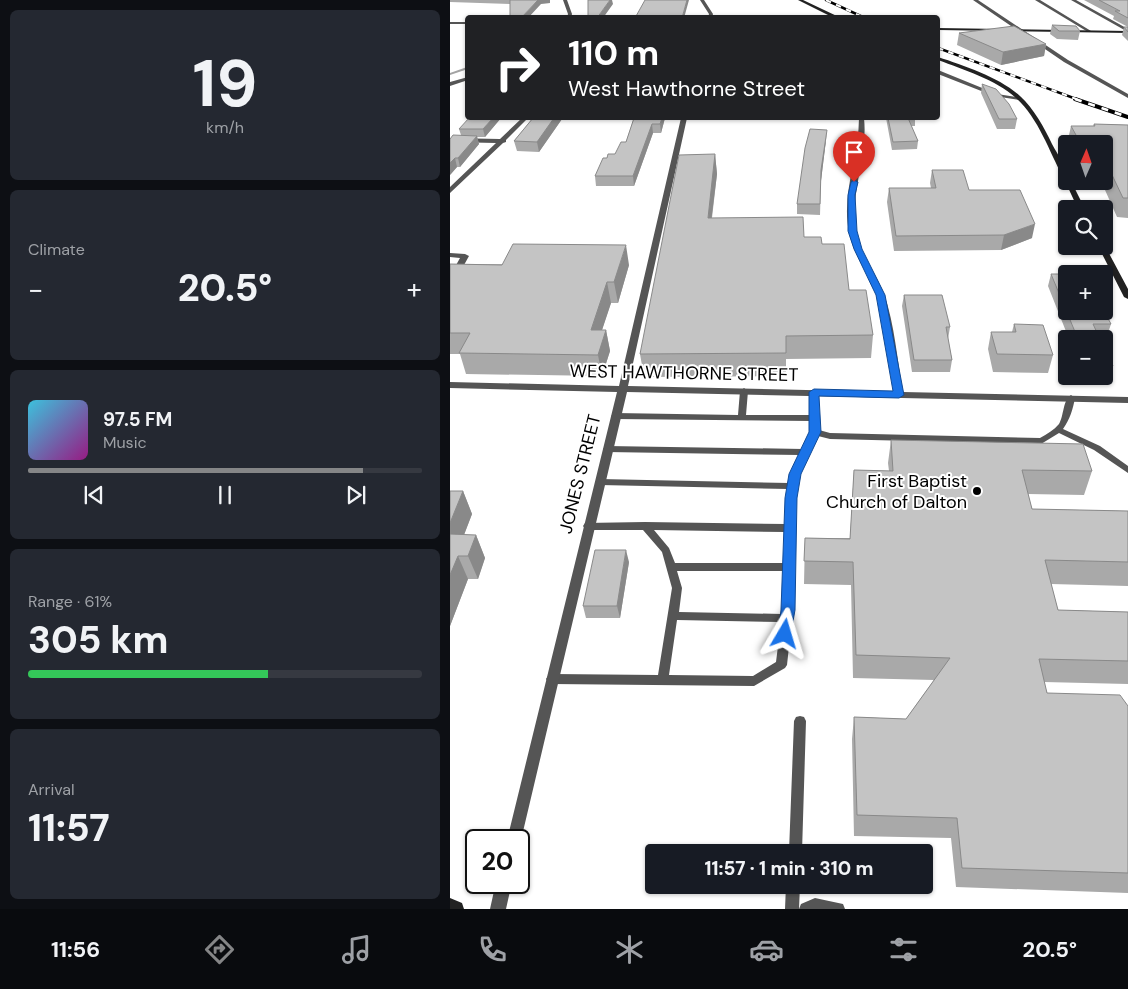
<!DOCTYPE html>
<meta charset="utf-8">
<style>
:root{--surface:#171b24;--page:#242831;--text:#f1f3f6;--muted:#9ea1a6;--line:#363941;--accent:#858687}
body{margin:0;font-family:"DM Sans",sans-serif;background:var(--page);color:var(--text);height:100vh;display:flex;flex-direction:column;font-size:19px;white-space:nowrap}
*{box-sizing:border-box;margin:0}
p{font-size:16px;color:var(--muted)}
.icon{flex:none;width:28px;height:28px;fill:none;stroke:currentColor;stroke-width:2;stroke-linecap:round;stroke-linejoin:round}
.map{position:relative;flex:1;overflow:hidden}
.sheet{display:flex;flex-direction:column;gap:10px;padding:10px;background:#0d0f14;width:450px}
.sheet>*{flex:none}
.banner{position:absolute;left:15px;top:15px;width:475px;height:105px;border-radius:5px;box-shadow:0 1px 4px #0004;background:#202124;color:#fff;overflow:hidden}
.needle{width:32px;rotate:2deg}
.buttons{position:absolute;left:608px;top:135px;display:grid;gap:10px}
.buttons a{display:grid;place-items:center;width:55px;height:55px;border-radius:5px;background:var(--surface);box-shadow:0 1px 4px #0004;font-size:25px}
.speed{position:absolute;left:15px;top:829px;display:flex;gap:10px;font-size:25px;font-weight:700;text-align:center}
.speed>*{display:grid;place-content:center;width:65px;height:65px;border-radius:50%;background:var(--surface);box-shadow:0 1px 4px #0004;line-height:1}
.speed .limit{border:2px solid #111;border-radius:8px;background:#fff;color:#111}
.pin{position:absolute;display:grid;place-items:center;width:42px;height:42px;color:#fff;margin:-51px -21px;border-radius:50% 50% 50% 0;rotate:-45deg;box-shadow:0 0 5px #0007}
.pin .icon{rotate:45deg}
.me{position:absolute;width:55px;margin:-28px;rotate:7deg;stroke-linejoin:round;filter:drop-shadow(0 0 4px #0008)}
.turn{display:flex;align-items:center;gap:18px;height:105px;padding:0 20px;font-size:22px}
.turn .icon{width:65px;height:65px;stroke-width:2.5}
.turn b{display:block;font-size:35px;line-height:42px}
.big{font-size:38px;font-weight:800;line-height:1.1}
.sheet .widget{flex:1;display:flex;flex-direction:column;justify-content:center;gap:8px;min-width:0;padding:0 18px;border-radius:8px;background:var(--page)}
.sheet .dial{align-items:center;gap:0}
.dial b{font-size:65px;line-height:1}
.song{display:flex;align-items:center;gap:15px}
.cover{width:60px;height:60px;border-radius:8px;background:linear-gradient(135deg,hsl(190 70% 55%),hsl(310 70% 35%))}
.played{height:5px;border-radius:2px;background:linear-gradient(90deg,var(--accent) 85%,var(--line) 85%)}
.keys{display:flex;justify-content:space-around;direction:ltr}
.heat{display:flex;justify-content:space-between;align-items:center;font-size:28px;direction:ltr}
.charge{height:8px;border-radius:4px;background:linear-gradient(90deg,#34c759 61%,var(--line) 0)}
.trip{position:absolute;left:195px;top:844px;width:288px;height:50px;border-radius:5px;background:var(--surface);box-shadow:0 1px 4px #0004;font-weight:800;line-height:50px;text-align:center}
.tab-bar{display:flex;height:80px;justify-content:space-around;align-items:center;background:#090b0e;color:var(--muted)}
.tab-bar .icon{width:35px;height:35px}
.tab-bar .current{color:var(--accent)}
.tab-bar b{font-size:22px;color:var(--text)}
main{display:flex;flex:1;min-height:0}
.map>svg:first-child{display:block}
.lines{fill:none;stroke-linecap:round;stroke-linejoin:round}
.stream{fill:#a3a3a3;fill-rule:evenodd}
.lane{fill:#555;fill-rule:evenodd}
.street{fill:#555;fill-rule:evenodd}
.secondary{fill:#222;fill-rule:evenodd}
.rail-far1-casing{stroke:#000;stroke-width:2.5}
.rail-casing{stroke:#000;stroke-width:4}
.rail-far1{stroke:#fff;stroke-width:2;stroke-dasharray:5.5;stroke-linecap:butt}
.rail{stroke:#fff;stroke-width:2.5;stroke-dasharray:7;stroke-linecap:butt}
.wall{fill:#a9a9a9}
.shaded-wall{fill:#898989}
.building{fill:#c4c4c4;stroke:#898989}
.route{fill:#1a73e8;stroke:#114b97}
.poi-dot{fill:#000;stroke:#fff;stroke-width:2}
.labels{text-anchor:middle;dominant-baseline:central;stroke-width:4;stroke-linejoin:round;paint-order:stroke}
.street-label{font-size:18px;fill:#000;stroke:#fff}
.poi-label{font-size:18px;fill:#000;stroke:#fff;text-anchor:end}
</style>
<main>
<section class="sheet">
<div class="widget dial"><b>19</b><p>km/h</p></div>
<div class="widget"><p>Climate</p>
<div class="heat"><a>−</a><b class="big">20.5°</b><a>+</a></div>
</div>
<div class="widget">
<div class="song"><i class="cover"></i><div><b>97.5 FM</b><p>Music</p></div></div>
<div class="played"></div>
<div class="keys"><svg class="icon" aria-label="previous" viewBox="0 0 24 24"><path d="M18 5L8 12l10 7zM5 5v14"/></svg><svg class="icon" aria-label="pause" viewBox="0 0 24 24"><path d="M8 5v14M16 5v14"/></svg><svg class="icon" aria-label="next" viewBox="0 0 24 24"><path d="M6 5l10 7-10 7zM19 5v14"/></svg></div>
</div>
<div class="widget"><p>Range · 61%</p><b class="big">305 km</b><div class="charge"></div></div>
<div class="widget"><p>Arrival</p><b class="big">11:57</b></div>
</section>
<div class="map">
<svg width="678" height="909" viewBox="0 0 678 909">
<rect width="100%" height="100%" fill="#fff"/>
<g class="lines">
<path class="stream" d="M17 67 18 69 0 75V73Z"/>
<path class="lane" d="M585 0H590L641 31 638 32Z
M294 388 298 391 296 415H360V393L361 391H367L369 430 380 433 590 438C597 434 604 430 609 424 614 416 613 399 621 395L625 398C623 409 620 419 613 429L650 446 678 466V473L644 450 609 433 591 444 380 439 368 436 349 474 346 497 343 610 337 665 335 668 304 686 102 684 98 682 96 679 98 676 102 674 208 675 222 588 212 552 193 530H138L135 529 133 526 135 523 195 522 336 524 338 489 150 485 145 482 150 479 339 483 341 474 350 455 157 452 153 449 157 446 353 449 361 432V421L165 419 161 416 165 413 288 415 290 391ZM204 530 335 532 334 563H225L219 548ZM227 571H334L332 614 229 612 232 588ZM227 620 331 622 326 662 303 676 219 675Z
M350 716 354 717 356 721 352 852H339L344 721 346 717Z
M336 885H350L349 909H335Z
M365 898 393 904 395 909H349L351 904Z"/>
<path class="street" d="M113 0H117L122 14 121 18H117L118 14Z
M250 0H254L263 14 262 18H258L259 14Z
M523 0H528L618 60 678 94V98L614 62Z
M621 0H626L678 29V32Z
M0 22H18V24H0Z
M488 70 547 94 572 98 569 100 544 96 488 74Z
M18 77V80L0 86V82Z
M72 118H78L56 140V142L53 143 0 193V187L46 143 0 142V138L50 139Z
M231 118H237L178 386 444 392C439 360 437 325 426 294 419 273 403 254 399 232 391 194 409 156 409 118H414C418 155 401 190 405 228 408 252 426 272 434 294 445 325 447 360 453 392L678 397V403L177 392 71 840 69 846V840H57L167 392 0 388V382L169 386Z
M0 253 15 254 19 256 4 283 0 285V276L10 258 0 257Z
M46 882H62L56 909H40Z"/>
<path class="secondary" d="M348 0H353L391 18H384Z
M488 28 678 31V33L488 30Z
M488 57C515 66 549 77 570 96 584 109 594 127 602 144 608 155 616 166 616 179L613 177C599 151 589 119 566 98 545 79 514 70 488 60Z
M616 180V181H621L635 209H628L615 181Z
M654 244 678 289V299L674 297 648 246H654Z
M0 898 12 903 14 909H0Z"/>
<g class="rail-far1-casing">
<path id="rail-far1" d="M376 0 415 18
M488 48 629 100"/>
</g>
<g class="rail-casing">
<path id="rail" d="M625 99 678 117"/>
</g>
<use href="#rail-far1" class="rail-far1"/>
<use href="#rail" class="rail"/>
</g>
<path class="wall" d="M0 0H100V3L60 4 0 2Z
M634 0H678V27L663 19 664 16Z
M602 25 630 31 628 40 607 39 600 34Z
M674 27H678V41L672 35Z
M509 33 596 44 594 56 551 65 507 45Z
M532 84 567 119 565 129H547L531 93Z
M51 118 35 137H27L29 144 10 167H7L0 175 11 135 9 129Z
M83 118H112V119L89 152 67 151 64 141Z
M184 118H215L211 133H203L184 186H146L145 176 157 158 165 154 176 142Z
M436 118H465V126H461L468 141 467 149 442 150Z
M644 124 678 125V218L667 217 651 181H654V144H617L621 126H643Z
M376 140 371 180 370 215 347 214V204Z
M265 154 267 174 262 218 354 237 372 244 399 290 423 335 421 358 336 359V376L194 377 190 354Z
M482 170 519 190 582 238 551 250 444 251 437 202 439 188H481L480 183Z
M0 264 179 265 168 303H161L152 330H156L160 351 152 376 16 374 10 354H0Z
M601 274 661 324 657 336H648L650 339H619L598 286Z
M454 295 500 327 498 339 502 360 500 372H462L452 306Z
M564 324 603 355 598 373 543 372 538 349 541 332H562Z
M654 347 663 366 659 378H626L625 376H654Z
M441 440 642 471 634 495 578 494 582 509 678 511V586L601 584 608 610 678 612V684L594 682 597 693 678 706V893L506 887 501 838 404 836 402 739 404 717 456 719 484 680 403 678 401 585 354 584 355 538H400L404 470 439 471 438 463Z
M0 491H13L22 514 14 535H26L35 558 28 579H18L0 626Z
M179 562 170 618H136L133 606Z"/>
<path class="shaded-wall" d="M88 0H100V3L91 4 78 18H71Z
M160 0H162L163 4 153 18H147Z
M237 0H239L234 18H232Z
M596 44 594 56 551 65 553 52Z
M43 118H51L35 137 33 129Z
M104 118H112V119L89 152 87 142Z
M212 118H215L211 133 210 124Z
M202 124 203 133 184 186 183 176Z
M377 130 376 140 371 181V170Z
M27 136 29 144 10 167 8 158Z
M265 154 267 174 259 238 258 218Z
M5 158 7 167 0 175V163Z
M585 224 582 238 551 250 554 235Z
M176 245 179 265 168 303 164 282Z
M157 282 161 303 145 351 141 330Z
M156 330 160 351 152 376 148 355Z
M13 491 22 514 5 558 0 546V523Z
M26 535 35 558 28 579 18 556Z
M176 550 179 562 170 618 167 606Z
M8 556 18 579 0 626V575Z"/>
<path class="building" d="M60 0H88L71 18H60Z
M138 0H160L147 18H138Z
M195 0H237L232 18H185Z
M649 0H678V18L665 11H670Z
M602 25 626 26 630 31H609Z
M564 26 596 44 553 52 509 33Z
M674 27H678V32Z
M532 84 546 89 559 104 567 119H549Z
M19 118H43L33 129H9Z
M83 118H104L87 142 64 141Z
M184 118H212L210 124H202L183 176H145L153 158H157L158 154H165L171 142H176Z
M438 118H466H458L468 141 443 142Z
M644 124 678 125V198H673L654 158V144H631L621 126H645Z
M360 129 377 130 371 170 370 204H347L355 148Z
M3 135 27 136 8 158H5L0 163V139Z
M265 154 258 218 353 217 354 237H371L372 244H394L399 290H416L423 335 336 336V353L190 354 229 155Z
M482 170H513L519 190H570L585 224 554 235 446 236 439 188H486Z
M63 244 176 245 164 282H157L141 330H156L148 355 9 353 20 333H0V264L52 265Z
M601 274H616V311H654L661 324H643L650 339H628Z
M454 295H492L500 327H496L502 360H464Z
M564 324 593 325 603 355 547 354 541 332H566Z
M654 347 663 366H654Z
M441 440 633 444 642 471 572 470 582 509 678 511V562L595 560 608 610 678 612V661L589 659 597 693 670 695 678 706V873L512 868 507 818 407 815 404 717 456 719 500 658 406 655 403 562 354 561 355 538 400 539 404 470 443 471Z
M0 491H13L0 523Z
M0 534 26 535 18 556H8L0 575Z
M145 550H176L167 606H133Z"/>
<path class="route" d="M404 180 408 182 405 195 407 231 412 249 435 295 454 395 449 398 369 396 371 432 351 474 347 498 345 610 340 638 335 639 330 638 328 634 331 610 335 498 339 474 359 432V392L364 389 443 391 426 295 404 249 398 231V195L401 182Z"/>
<circle class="poi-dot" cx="527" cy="491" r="5"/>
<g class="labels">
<g class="street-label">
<text transform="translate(234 373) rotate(1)">WEST HAWTHORNE STREET</text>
<text transform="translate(130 474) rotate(-76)">JONES STREET</text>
</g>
<g class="poi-label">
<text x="517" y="481">First Baptist<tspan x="517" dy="21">Church of Dalton</tspan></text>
</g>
</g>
</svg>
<div class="buttons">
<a><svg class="needle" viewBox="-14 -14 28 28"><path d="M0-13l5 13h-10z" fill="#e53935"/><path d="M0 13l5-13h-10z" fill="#9ea1a6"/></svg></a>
<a><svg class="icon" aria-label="search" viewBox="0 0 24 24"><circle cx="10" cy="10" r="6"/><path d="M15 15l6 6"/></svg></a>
<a>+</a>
<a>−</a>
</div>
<div class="speed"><div class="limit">20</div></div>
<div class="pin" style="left:404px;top:182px;background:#d93025"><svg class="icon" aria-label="arrive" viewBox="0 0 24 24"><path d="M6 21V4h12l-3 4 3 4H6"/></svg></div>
<svg class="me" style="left:335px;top:634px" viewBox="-20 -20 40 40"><path d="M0-17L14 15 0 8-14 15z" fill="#1a73e8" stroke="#fff" stroke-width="4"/></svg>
<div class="trip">11:57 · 1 min · 310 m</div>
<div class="banner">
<div class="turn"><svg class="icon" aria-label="right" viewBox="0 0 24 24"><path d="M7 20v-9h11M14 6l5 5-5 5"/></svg><div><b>110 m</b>West Hawthorne Street</div></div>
</div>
</div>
</main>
<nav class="tab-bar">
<b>11:56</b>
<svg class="icon current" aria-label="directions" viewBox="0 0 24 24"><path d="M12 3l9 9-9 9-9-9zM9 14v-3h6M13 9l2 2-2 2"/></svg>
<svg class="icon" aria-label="music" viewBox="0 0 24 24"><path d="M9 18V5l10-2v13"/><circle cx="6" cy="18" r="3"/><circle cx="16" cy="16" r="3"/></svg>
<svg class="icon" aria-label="phone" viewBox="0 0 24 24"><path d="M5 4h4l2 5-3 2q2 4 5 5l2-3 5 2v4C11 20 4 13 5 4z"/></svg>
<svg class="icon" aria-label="climate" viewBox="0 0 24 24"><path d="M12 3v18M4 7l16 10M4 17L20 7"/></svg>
<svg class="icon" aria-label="car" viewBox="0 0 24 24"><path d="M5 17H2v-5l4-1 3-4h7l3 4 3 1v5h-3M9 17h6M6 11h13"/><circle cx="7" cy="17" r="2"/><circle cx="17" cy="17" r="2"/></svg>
<svg class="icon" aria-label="filters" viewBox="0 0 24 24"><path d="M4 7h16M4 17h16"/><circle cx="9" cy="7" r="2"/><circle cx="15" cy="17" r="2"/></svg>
<b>20.5°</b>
</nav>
